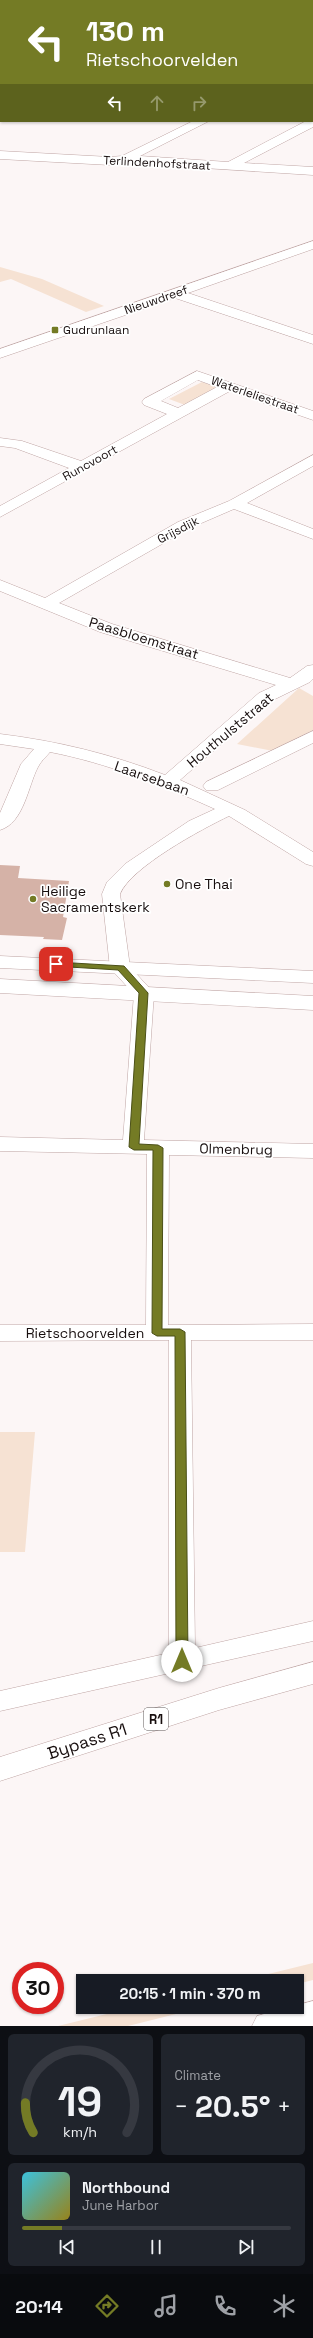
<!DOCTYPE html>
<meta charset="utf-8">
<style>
:root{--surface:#171b24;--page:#20242c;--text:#f1f3f6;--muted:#9ea1a6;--line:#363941;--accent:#747b25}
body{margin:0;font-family:"Space Grotesk",sans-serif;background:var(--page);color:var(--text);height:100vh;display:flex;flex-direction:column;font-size:15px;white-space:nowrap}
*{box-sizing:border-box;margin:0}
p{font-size:13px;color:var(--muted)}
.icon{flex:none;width:22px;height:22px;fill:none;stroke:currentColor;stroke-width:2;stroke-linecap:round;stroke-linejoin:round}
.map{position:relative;height:2026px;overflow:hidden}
.sheet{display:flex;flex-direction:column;gap:8px;padding:8px;background:#0d0f14;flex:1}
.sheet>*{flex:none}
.hud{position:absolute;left:0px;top:0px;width:313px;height:122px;box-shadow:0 1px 3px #0004;background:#747b25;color:#fff;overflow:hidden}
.speed{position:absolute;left:12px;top:1962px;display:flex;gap:8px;font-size:20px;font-weight:700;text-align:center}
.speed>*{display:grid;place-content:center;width:52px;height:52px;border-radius:50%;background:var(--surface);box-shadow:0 1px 3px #0004;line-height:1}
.speed .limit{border:6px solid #d22;background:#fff;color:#111}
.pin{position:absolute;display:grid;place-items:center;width:34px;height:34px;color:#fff;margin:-17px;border-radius:8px;box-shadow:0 2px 6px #0006}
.me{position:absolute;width:44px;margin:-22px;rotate:0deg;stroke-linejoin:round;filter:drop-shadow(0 0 3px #0008)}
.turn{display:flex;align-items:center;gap:14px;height:84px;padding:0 20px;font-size:18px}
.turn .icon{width:52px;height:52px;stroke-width:2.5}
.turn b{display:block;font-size:28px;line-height:34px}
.lanes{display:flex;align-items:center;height:38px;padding:0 20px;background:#0003;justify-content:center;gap:20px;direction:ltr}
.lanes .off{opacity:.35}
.big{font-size:30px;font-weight:700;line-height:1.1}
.sheet .card{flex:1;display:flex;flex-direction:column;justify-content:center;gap:6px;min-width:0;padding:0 14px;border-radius:6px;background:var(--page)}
.sheet .dial{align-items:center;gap:0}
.dial svg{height:104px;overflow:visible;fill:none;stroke:var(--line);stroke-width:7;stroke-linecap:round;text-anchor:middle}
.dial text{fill:var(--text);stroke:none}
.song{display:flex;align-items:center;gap:12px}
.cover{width:48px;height:48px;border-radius:6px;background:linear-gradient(135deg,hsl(190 70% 55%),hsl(50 70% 35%))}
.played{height:4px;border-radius:2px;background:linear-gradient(90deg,var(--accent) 15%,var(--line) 15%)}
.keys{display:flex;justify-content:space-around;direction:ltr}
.heat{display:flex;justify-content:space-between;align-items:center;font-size:22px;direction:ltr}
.sheet .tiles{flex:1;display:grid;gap:8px;grid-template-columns:1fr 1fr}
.card:last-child{grid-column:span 2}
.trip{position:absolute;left:76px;top:1974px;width:228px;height:40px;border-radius:0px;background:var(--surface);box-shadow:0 1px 3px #0004;font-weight:700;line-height:40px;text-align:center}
.menu{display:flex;height:64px;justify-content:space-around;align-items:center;background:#090b0e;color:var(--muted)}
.menu .icon{width:28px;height:28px}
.menu .current{color:var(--accent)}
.menu b{font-size:18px;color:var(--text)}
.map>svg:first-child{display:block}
.green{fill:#f6e2d3}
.building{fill:#d5b2a7}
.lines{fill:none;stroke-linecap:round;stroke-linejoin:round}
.minor-casing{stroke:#bfa5a4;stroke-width:1}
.tertiary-casing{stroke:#bfa5a4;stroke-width:1}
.primary-casing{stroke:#bfa5a4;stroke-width:1}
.motorway-casing{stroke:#bfa5a4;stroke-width:1}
.minor{fill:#fff;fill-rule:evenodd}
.tertiary{fill:#fff;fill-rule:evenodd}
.primary{fill:#fff;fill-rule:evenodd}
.motorway{fill:#fff;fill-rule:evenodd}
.tram{stroke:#5e5656;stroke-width:1}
.route{fill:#747b25;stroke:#4b5018}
.poi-dot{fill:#747b25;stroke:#fff;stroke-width:1.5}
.labels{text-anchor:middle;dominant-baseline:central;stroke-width:3.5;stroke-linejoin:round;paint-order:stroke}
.far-street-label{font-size:12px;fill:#170e0e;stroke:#fff}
.far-poi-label{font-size:12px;fill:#170e0e;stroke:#fff;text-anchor:start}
.shield{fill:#fff;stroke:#5d5656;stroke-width:1}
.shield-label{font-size:13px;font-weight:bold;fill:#170e0e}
.street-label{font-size:14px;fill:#170e0e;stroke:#fff}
.poi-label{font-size:14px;fill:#170e0e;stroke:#fff;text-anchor:start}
.near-street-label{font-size:17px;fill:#170e0e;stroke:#fff}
</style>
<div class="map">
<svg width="313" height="2026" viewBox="0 0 313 2026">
<rect width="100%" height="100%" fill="#fcf6f6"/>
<path class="green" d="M0 267 42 279 104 306 86 312 11 279 0 282Z
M202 382 218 387 185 405 169 399Z
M299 688 313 696V730L273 751 237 744Z
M0 1432H35L25 1552H0Z
M313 1963V1980L297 1984V1981H240Z
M135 2007H204L128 2026H58Z"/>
<path class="building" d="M0 865 20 866 18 878 69 881 63 917 67 918 62 940 43 939 44 937 0 935Z"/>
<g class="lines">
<g class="minor-casing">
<path id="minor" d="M0 4H1V10H0Z
M312 67H313V75H312Z
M313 118V127L244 163 313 167V175L125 163 110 165 0 159V151L110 157 122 156 193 121H209L140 156 228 162 306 121H312Z
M313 241V249L188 293 313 335V344L175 298 0 358V349Z
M197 371 313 411V420L230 391 0 517V506L69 468 15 448 0 446V438L22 441 81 461 167 414 144 405 142 402 144 399ZM198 380 217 387 178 408 161 401Z
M313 455V466L247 503 313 529V539L234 509 190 528 59 603 112 624 290 678 307 666 313 665V679L310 682 271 701 180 780 245 810 313 852V866L306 864 229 816C202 829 131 867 120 894L130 967 154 993 144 1140 313 1144V1158L169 1155 168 1325 313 1324V1340H191L195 1648 313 1621V1641L0 1711V1691L169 1653V1340L0 1341V1325H146L147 1154 0 1151V1137L123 1140 134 994 110 968 102 894 107 882 125 864 189 821 215 809C162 785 107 763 50 752 46 757 41 761 38 767 28 786 24 823 0 830V813L21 764 34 749 0 744V734C57 741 111 754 165 775L259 693 276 685 100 632 0 591V580L45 598 178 522 229 501Z
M313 731V743L218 790H206L203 786 206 782Z"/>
</g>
<g class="tertiary-casing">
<path id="tertiary" d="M0 956 313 971V983L0 968Z
M0 979 313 996V1010L0 993Z"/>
</g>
<g class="primary-casing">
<path id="primary" d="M221 0H235L236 1H222Z
M255 0H270L271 1H256Z
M312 19H313V27H312Z"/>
</g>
<g class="motorway-casing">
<path id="motorway" d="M313 1662V1684L219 1710 0 1781V1757L219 1688Z
M313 2001V2026H252L257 2016Z"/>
</g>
<use href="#minor" class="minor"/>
<use href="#tertiary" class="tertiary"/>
<use href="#primary" class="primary"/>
<use href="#motorway" class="motorway"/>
<path class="tram" d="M247 0 251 1"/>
</g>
<path class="route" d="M56 962 124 966 148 993 139 1144 158 1145 163 1148 162 1329H180L185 1332 188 1661 182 1666 176 1661 175 1336H157L152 1333 153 1150H134L129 1147 139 993 118 970 53 966 51 964Z"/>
<g class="poi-dot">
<rect x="51" y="326" width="8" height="8" rx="2"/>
<circle cx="167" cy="884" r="4"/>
<circle cx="33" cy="899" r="4"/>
</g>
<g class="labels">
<g class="far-street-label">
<text transform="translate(157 163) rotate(3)">Terlindenhofstraat</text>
<text transform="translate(156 300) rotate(-19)">Nieuwdreef</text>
<text transform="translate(255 395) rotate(19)">Waterleliestraat</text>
<text transform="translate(90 463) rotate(-29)">Runcvoort</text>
<text transform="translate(178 530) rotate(-27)">Grijsdijk</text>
</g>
<g class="far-poi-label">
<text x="63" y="330">Gudrunlaan</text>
</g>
<rect class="shield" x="144" y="1708" width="24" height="22" rx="3"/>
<g class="shield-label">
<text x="156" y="1719">R1</text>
</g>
<g class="street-label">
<text transform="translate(144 638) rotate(17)">Paasbloemstraat</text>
<text transform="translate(230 730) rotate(-40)">Houthulststraat</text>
<text transform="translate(152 778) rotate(19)">Laarsebaan</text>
<text transform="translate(236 1149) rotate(1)">Olmenbrug</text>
<text x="85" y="1333">Rietschoorvelden</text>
</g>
<g class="poi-label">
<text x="175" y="884">One Thai</text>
<text x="41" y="891">Heilige<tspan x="41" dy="16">Sacramentskerk</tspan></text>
</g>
<g class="near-street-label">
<text transform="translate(87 1741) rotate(-18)">Bypass R1</text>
</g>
</g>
</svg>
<div class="speed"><div class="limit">30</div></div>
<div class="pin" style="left:56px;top:964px;background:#d93025"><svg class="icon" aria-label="arrive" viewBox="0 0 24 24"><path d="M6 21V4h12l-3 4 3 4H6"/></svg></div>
<svg class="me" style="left:182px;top:1661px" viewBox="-20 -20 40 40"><circle r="19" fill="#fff"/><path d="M0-13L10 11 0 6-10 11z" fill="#747b25"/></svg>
<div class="trip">20:15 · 1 min · 370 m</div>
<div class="hud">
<div class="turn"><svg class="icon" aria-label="left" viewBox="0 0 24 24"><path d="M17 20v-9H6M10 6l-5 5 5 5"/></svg><div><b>130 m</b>Rietschoorvelden</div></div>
<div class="lanes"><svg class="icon" aria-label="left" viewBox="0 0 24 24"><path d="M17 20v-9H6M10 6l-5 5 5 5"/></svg><svg class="icon off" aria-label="ahead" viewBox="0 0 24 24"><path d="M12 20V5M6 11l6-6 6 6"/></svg><svg class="icon off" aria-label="right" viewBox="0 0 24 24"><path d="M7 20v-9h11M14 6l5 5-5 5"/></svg></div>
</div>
</div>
<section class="sheet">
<div class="tiles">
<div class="card dial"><svg viewBox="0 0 100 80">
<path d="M14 69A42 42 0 1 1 86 69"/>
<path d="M14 69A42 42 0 0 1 8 46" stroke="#747b25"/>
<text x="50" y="56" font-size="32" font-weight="700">19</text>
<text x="50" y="72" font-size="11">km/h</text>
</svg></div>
<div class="card"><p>Climate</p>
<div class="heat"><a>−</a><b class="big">20.5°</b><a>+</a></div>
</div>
<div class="card">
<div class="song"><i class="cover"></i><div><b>Northbound</b><p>June Harbor</p></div></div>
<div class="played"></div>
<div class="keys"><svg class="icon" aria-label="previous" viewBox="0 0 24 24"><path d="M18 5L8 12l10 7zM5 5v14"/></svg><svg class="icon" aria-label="pause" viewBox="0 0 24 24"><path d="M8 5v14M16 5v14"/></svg><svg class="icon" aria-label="next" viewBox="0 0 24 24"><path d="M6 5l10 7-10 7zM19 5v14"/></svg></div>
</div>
</div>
</section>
<nav class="menu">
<b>20:14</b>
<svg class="icon current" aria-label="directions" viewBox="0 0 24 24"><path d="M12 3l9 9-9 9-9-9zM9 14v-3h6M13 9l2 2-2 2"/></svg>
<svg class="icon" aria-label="music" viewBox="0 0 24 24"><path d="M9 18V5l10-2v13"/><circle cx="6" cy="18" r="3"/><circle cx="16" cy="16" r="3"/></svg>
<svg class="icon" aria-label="phone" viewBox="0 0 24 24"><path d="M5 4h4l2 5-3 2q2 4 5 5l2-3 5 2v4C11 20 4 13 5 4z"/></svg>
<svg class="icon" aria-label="climate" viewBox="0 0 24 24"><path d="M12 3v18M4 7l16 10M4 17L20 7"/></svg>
</nav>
